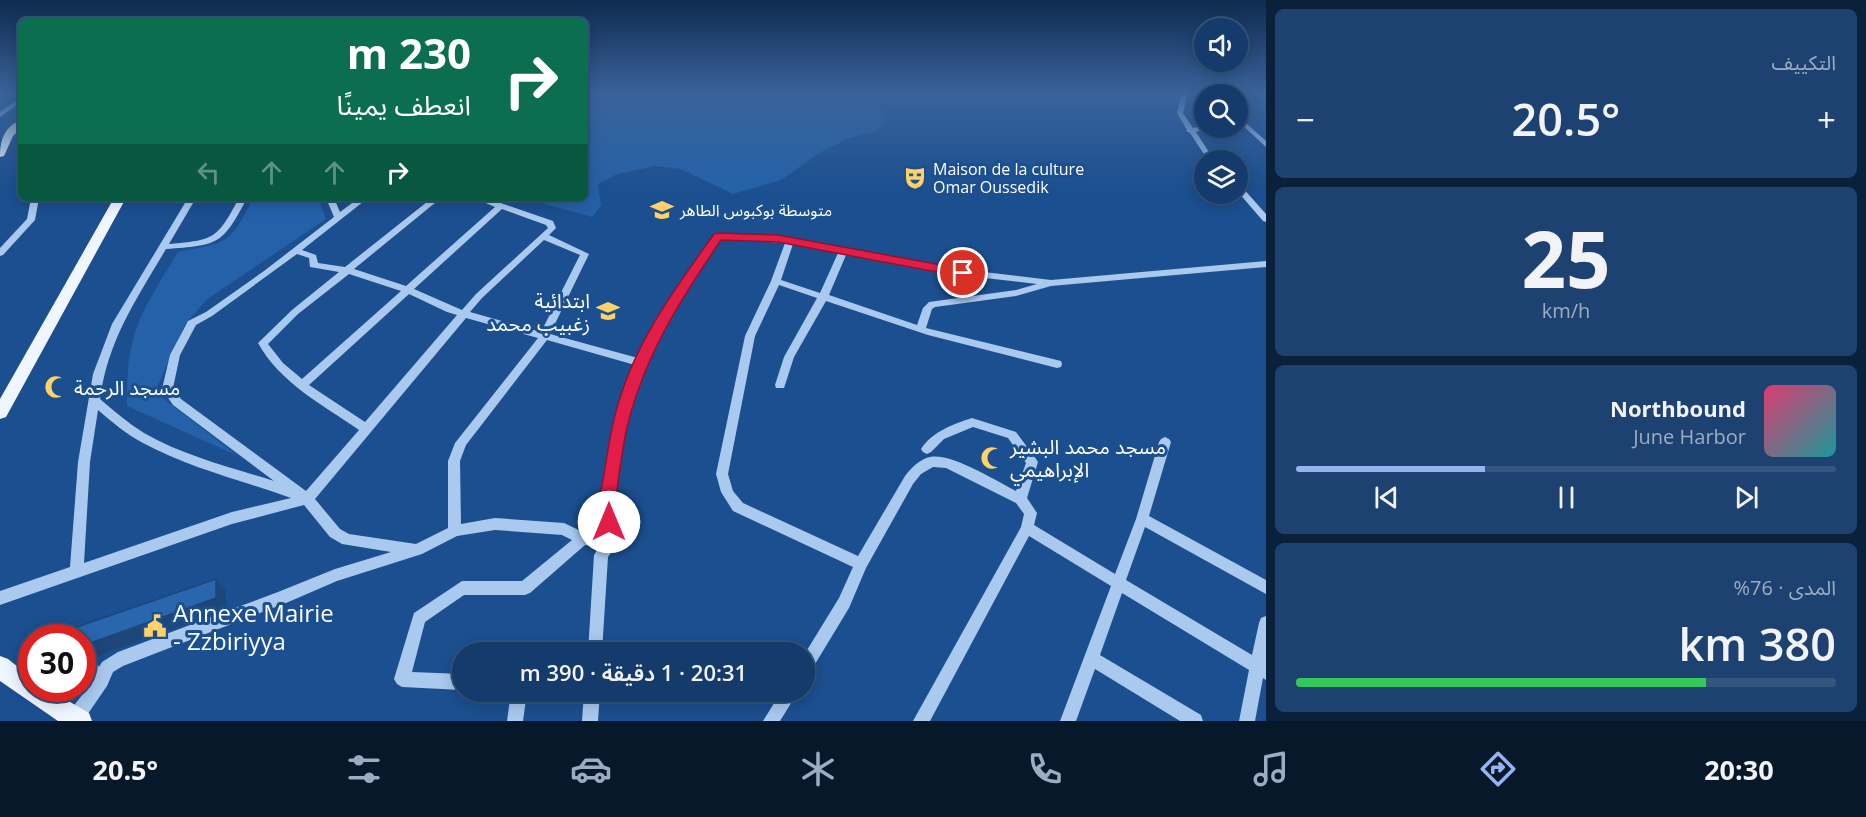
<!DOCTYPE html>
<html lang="ar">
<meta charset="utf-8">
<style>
:root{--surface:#143b6b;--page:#1d4271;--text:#f1f3f6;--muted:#9dadc1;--line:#33557e;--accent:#95b2f1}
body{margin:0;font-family:"Open Sans","Noto Sans Arabic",sans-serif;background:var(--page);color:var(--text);direction:rtl;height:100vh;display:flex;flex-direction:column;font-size:22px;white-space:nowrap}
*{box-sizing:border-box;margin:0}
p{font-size:20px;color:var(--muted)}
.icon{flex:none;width:33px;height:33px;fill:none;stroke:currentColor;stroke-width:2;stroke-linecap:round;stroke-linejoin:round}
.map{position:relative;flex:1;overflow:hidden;direction:ltr}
.sheet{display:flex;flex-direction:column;gap:9px;padding:9px;background:#0b203b;width:600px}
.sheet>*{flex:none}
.banner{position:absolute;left:18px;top:18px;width:570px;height:183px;border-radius:9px;box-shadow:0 3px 15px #0003,0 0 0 2px var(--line);direction:rtl;background:#0b6e4f;color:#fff;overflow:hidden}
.buttons{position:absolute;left:1194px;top:18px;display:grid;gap:12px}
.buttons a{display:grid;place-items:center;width:54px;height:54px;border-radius:50%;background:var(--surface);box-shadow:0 3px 15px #0003,0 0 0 2px var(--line);font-size:30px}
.speed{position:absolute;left:18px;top:624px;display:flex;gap:12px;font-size:30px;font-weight:700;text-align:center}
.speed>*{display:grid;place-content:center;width:78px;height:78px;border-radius:50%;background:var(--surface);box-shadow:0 3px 15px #0003,0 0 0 2px var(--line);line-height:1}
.speed .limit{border:9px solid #d22;background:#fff;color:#111}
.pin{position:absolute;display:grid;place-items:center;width:51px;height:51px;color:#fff;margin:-26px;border:3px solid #fff;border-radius:50%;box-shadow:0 2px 6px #0007}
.me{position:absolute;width:66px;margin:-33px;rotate:0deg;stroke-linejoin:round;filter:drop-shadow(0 0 4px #0008)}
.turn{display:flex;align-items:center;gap:21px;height:126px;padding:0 18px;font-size:27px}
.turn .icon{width:78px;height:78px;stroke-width:2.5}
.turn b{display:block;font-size:42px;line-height:51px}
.lanes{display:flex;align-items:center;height:57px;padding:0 18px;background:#0003;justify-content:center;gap:30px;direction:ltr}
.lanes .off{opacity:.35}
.big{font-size:45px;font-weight:600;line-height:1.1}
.sheet .widget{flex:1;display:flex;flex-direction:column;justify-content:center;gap:9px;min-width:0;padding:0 21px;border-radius:9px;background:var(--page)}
.sheet .dial{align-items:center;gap:0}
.dial b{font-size:78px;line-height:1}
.song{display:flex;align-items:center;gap:18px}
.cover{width:72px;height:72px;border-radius:9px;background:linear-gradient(135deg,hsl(340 70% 55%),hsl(180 70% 35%))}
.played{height:6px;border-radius:3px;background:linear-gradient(90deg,var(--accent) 35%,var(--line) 35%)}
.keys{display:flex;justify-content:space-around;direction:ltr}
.heat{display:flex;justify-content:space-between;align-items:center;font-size:33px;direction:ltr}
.charge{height:9px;border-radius:4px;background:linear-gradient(90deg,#34c759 76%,var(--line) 0)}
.trip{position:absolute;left:452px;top:642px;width:363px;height:60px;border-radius:30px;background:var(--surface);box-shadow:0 3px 15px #0003,0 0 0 2px var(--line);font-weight:600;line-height:60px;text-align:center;direction:rtl}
.tabs{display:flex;height:96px;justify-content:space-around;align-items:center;background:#08182b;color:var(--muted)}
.tabs .icon{width:42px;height:42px}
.tabs .selected{color:var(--accent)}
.tabs b{font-size:27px;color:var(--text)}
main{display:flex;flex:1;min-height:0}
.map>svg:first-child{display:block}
.green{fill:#2461a8}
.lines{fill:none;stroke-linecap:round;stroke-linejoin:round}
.minor{fill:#a9c9ee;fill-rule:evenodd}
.major{fill:#f0f6ff;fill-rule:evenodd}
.shaded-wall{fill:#1d4779}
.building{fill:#2a66ad;stroke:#1d4779;stroke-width:1.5}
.route{fill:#e11d48;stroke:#92132f;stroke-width:1.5}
.labels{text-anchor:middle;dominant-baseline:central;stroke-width:6;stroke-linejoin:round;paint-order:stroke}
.far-poi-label{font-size:16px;fill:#fff;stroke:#1b4f8f;text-anchor:start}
.poi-label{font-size:20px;fill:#fff;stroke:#1b4f8f;text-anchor:start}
.near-poi-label{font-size:24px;fill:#fff;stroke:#1b4f8f;text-anchor:start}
</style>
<main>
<section class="sheet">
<div class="widget"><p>التكييف</p>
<div class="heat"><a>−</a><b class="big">20.5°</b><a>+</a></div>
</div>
<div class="widget dial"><b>25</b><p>km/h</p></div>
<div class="widget">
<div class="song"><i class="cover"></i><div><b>Northbound</b><p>June Harbor</p></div></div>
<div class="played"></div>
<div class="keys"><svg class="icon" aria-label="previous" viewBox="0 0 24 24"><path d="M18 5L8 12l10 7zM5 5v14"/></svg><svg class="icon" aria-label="pause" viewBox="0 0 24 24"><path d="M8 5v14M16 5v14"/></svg><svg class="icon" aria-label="next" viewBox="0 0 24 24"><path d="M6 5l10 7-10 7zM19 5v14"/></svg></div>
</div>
<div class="widget"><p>المدى · 76%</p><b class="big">380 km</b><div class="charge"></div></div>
</section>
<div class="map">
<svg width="1266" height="721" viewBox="0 0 1266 721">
<rect width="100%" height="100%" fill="#1b4f8f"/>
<path class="green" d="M626 92H896L875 97 886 123 875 131 847 139 819 153 781 180 733 194 681 169 655 166 617 174 598 184 601 206 592 217 523 198H585V102L600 94Z
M253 198H318L326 219 206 300 184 326 155 392 238 456 127 406C127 384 127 361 133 340 141 309 162 279 178 252 228 242 230 245 253 198Z"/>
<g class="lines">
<path class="minor" d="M1182 92H1188L1183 113 1193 128 1204 125V128H1207L1196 132 1214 160H1208L1190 133 1186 131 1187 130 1177 113Z
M1227 92H1233V94H1227Z
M21 97V102L0 117V112Z
M1238 116 1266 141V147L1238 121Z
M1238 186H1241L1266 214V222L1263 221 1238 192Z
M31 198H39L35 220 3 255 0 256V248L27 219Z
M188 198H196L169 244C215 240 217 239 239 198H247C222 246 218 245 166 249 136 300 108 340 100 399 114 411 128 423 144 433 184 456 230 467 274 481L173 405 162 389 170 355 188 321 206 312 264 271 334 217 326 198H334L340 212 359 198H368L302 250 316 255 318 263 345 267 432 198H441L354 269 406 286 495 207 474 198H486L553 221 556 228 549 235 589 254 550 334 638 358 661 314 715 234 718 233 778 236 941 267 1051 280 1266 261V267L1051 286 1016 296 935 307 932 309 926 328 1061 361 1062 364 1061 367 1057 368 928 335 826 301 794 357 785 385 784 388H776L775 385 784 357 817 298 779 285 755 336 728 474 733 491 743 503 858 556 905 476C911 468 920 459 930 457 952 453 996 481 1016 491L1026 463 1008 438 973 427 944 439 931 452 927 454 923 452 921 449C932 432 953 424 972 418L1016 432 1036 459 1038 462 1027 498 1037 513 1034 525 1115 574 1136 519 1159 442 1161 439 1165 437 1169 439 1171 442 1149 516 1266 580V594L1145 527 1126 580 1252 655 1259 623 1261 618 1266 616V680L1263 678 1255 721H1239L1249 670 1122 593 1100 655 1201 715 1203 721H1180L1095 669 1076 721H1060L1111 586 1029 536 930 721H913L1021 527 1024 514 1016 503 946 468 933 467 921 474 913 484 866 568 849 608 809 674 804 677V655L839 598 853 567 733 511 721 492 716 474 745 336 771 281 785 243 721 239 671 314 646 363 632 398 614 501 618 542 608 557 602 652H588L594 555 599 547 585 545 530 593 525 595H464L425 622 412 672 462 674V690L402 687 397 684 394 679 414 613 462 581H522L572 540 562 535 495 530 457 536 422 554 337 581 286 603 123 666 113 672 107 686 83 721H68L67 718 69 712 95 678 82 685V668L93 662 98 665 99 667 102 662 118 652 278 592 335 569 391 552 342 544 330 537 304 505 232 524 0 605V591L70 567 78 462 93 374 112 324ZM502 209 546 225 548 228 476 294 462 310 414 289ZM544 240 580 255 541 332 470 312 482 298ZM793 244 838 253 820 293 781 280ZM297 254 309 258 310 267 339 272 292 310 258 343C280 383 323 405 359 430L306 491 181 399 173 388 180 355 196 325 212 316ZM846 255 941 273 1037 284 1016 290 929 302 923 308 917 325 829 295ZM349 274 401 291 302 379 283 363 268 344 298 314ZM409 294 447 312 457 315 365 422 309 385ZM466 318 538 338 455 443 448 461V528L416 544 349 534 340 529 315 499ZM547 340 635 365 620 398 602 501 604 535 585 533 564 523 495 518 461 524 460 461 466 445ZM98 410C112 422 126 434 143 443 189 468 241 480 291 498L232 512 84 563 90 462Z
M56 688H77C73 698 59 707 50 711L44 709 42 703 44 697Z
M511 692H527L523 721H507Z
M584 692H600L598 721H582Z
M781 692H798L780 721H763Z"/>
<path class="major" d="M21 120V128L13 136 4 156 0 157C0 140 4 127 21 120Z
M114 198H126L6 417 0 419V399Z
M0 656 8 659 32 678V688H46L89 713 92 721H58L0 681Z"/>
</g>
<path class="shaded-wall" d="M216 579 226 591V609L82 662V646Z"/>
<path class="building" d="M216 579V598L82 646V638H45Z"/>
<linearGradient id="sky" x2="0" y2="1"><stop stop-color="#0f2b4f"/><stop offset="0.48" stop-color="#39639b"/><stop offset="1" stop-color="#39639b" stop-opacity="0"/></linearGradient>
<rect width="1266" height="193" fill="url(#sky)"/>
<path class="route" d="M718 233 778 235 963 269 969 273 963 277 778 242 721 240C680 300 642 360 626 432 622 454 618 478 616 500 616 509 620 518 615 527L609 529 603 527C595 509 602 487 605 468 609 443 613 417 622 392 641 334 679 283 714 234Z"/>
<defs>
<g id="theatre-bare" transform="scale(1.8)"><path d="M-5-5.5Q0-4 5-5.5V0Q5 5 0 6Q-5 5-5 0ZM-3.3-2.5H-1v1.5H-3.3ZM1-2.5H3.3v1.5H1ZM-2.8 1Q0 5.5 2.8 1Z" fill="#ffd166" stroke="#1b4f8f" stroke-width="2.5" paint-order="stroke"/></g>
<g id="school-bare" transform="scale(1.8)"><path d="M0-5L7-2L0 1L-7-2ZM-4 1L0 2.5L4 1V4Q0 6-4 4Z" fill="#ffd166" stroke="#1b4f8f" stroke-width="2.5" paint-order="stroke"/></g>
<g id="mosque-bare" transform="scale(1.8)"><path d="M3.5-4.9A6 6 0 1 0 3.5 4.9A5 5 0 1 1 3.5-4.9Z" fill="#ffd166" stroke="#1b4f8f" stroke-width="2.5" paint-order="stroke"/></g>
<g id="civic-bare" transform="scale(1.8)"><path d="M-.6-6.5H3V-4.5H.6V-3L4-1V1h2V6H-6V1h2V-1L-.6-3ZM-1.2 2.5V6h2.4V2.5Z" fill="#ffd166" stroke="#1b4f8f" stroke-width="2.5" paint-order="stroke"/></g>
</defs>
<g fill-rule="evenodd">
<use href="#theatre-bare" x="915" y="178"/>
<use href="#school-bare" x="662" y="210"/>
<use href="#school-bare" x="608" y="311"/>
<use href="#mosque-bare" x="56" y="387"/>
<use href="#mosque-bare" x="992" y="458"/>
<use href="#civic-bare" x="155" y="626"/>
</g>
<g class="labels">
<g class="far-poi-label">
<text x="933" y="169">Maison de la culture<tspan x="933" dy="18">Omar Oussedik</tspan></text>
<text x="680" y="210">متوسطة بوكبوس الطاهر</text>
</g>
<g class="poi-label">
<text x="590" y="300" text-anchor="end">ابتدائية<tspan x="590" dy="23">زغبيب محمد</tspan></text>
<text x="74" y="387">مسجد الرحمة</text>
<text x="1010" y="446">مسجد محمد البشير<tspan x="1010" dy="23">الإبراهيمي</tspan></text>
</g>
<g class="near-poi-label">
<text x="173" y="612">Annexe Mairie<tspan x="173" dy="28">- Zzbiriyya</tspan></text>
</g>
</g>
</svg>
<div class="buttons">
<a><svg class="icon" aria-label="sound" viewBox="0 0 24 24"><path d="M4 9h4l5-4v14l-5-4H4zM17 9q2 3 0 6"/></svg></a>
<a><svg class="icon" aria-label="search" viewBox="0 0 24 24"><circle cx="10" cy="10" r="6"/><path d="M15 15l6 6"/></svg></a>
<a><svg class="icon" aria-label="layers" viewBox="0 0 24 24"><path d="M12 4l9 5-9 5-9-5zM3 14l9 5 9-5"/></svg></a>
</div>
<div class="speed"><div class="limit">30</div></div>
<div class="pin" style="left:963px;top:273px;background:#d93025"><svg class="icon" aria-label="arrive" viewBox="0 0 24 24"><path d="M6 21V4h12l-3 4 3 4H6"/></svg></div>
<svg class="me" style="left:609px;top:522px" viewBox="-20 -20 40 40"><circle r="19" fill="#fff"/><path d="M0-13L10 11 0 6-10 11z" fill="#e11d48"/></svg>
<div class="trip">20:31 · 1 دقيقة · 390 m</div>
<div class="banner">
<div class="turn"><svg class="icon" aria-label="right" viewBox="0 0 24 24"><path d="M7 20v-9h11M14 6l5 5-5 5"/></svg><div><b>230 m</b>انعطف يمينًا</div></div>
<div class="lanes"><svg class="icon off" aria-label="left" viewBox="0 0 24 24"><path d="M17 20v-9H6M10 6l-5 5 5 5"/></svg><svg class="icon off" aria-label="ahead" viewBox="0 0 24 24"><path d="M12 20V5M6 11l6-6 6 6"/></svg><svg class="icon off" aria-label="ahead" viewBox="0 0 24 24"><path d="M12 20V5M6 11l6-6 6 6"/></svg><svg class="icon" aria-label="right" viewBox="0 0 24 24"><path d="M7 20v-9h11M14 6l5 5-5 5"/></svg></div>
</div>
</div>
</main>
<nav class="tabs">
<b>20:30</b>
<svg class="icon selected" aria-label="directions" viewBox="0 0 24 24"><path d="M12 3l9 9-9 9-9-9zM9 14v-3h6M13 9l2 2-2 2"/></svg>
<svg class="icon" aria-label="music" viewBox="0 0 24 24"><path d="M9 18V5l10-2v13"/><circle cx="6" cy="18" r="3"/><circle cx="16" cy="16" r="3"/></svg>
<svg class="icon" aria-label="phone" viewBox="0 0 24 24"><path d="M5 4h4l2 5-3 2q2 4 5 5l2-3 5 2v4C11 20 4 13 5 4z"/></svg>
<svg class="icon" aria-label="climate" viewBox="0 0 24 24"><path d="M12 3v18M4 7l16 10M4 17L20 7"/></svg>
<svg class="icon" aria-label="car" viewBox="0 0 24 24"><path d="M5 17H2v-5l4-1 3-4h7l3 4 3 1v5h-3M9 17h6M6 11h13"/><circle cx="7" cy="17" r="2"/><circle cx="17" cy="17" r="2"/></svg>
<svg class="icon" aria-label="filters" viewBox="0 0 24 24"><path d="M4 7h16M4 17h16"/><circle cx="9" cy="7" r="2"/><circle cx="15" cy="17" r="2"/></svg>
<b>20.5°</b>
</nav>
